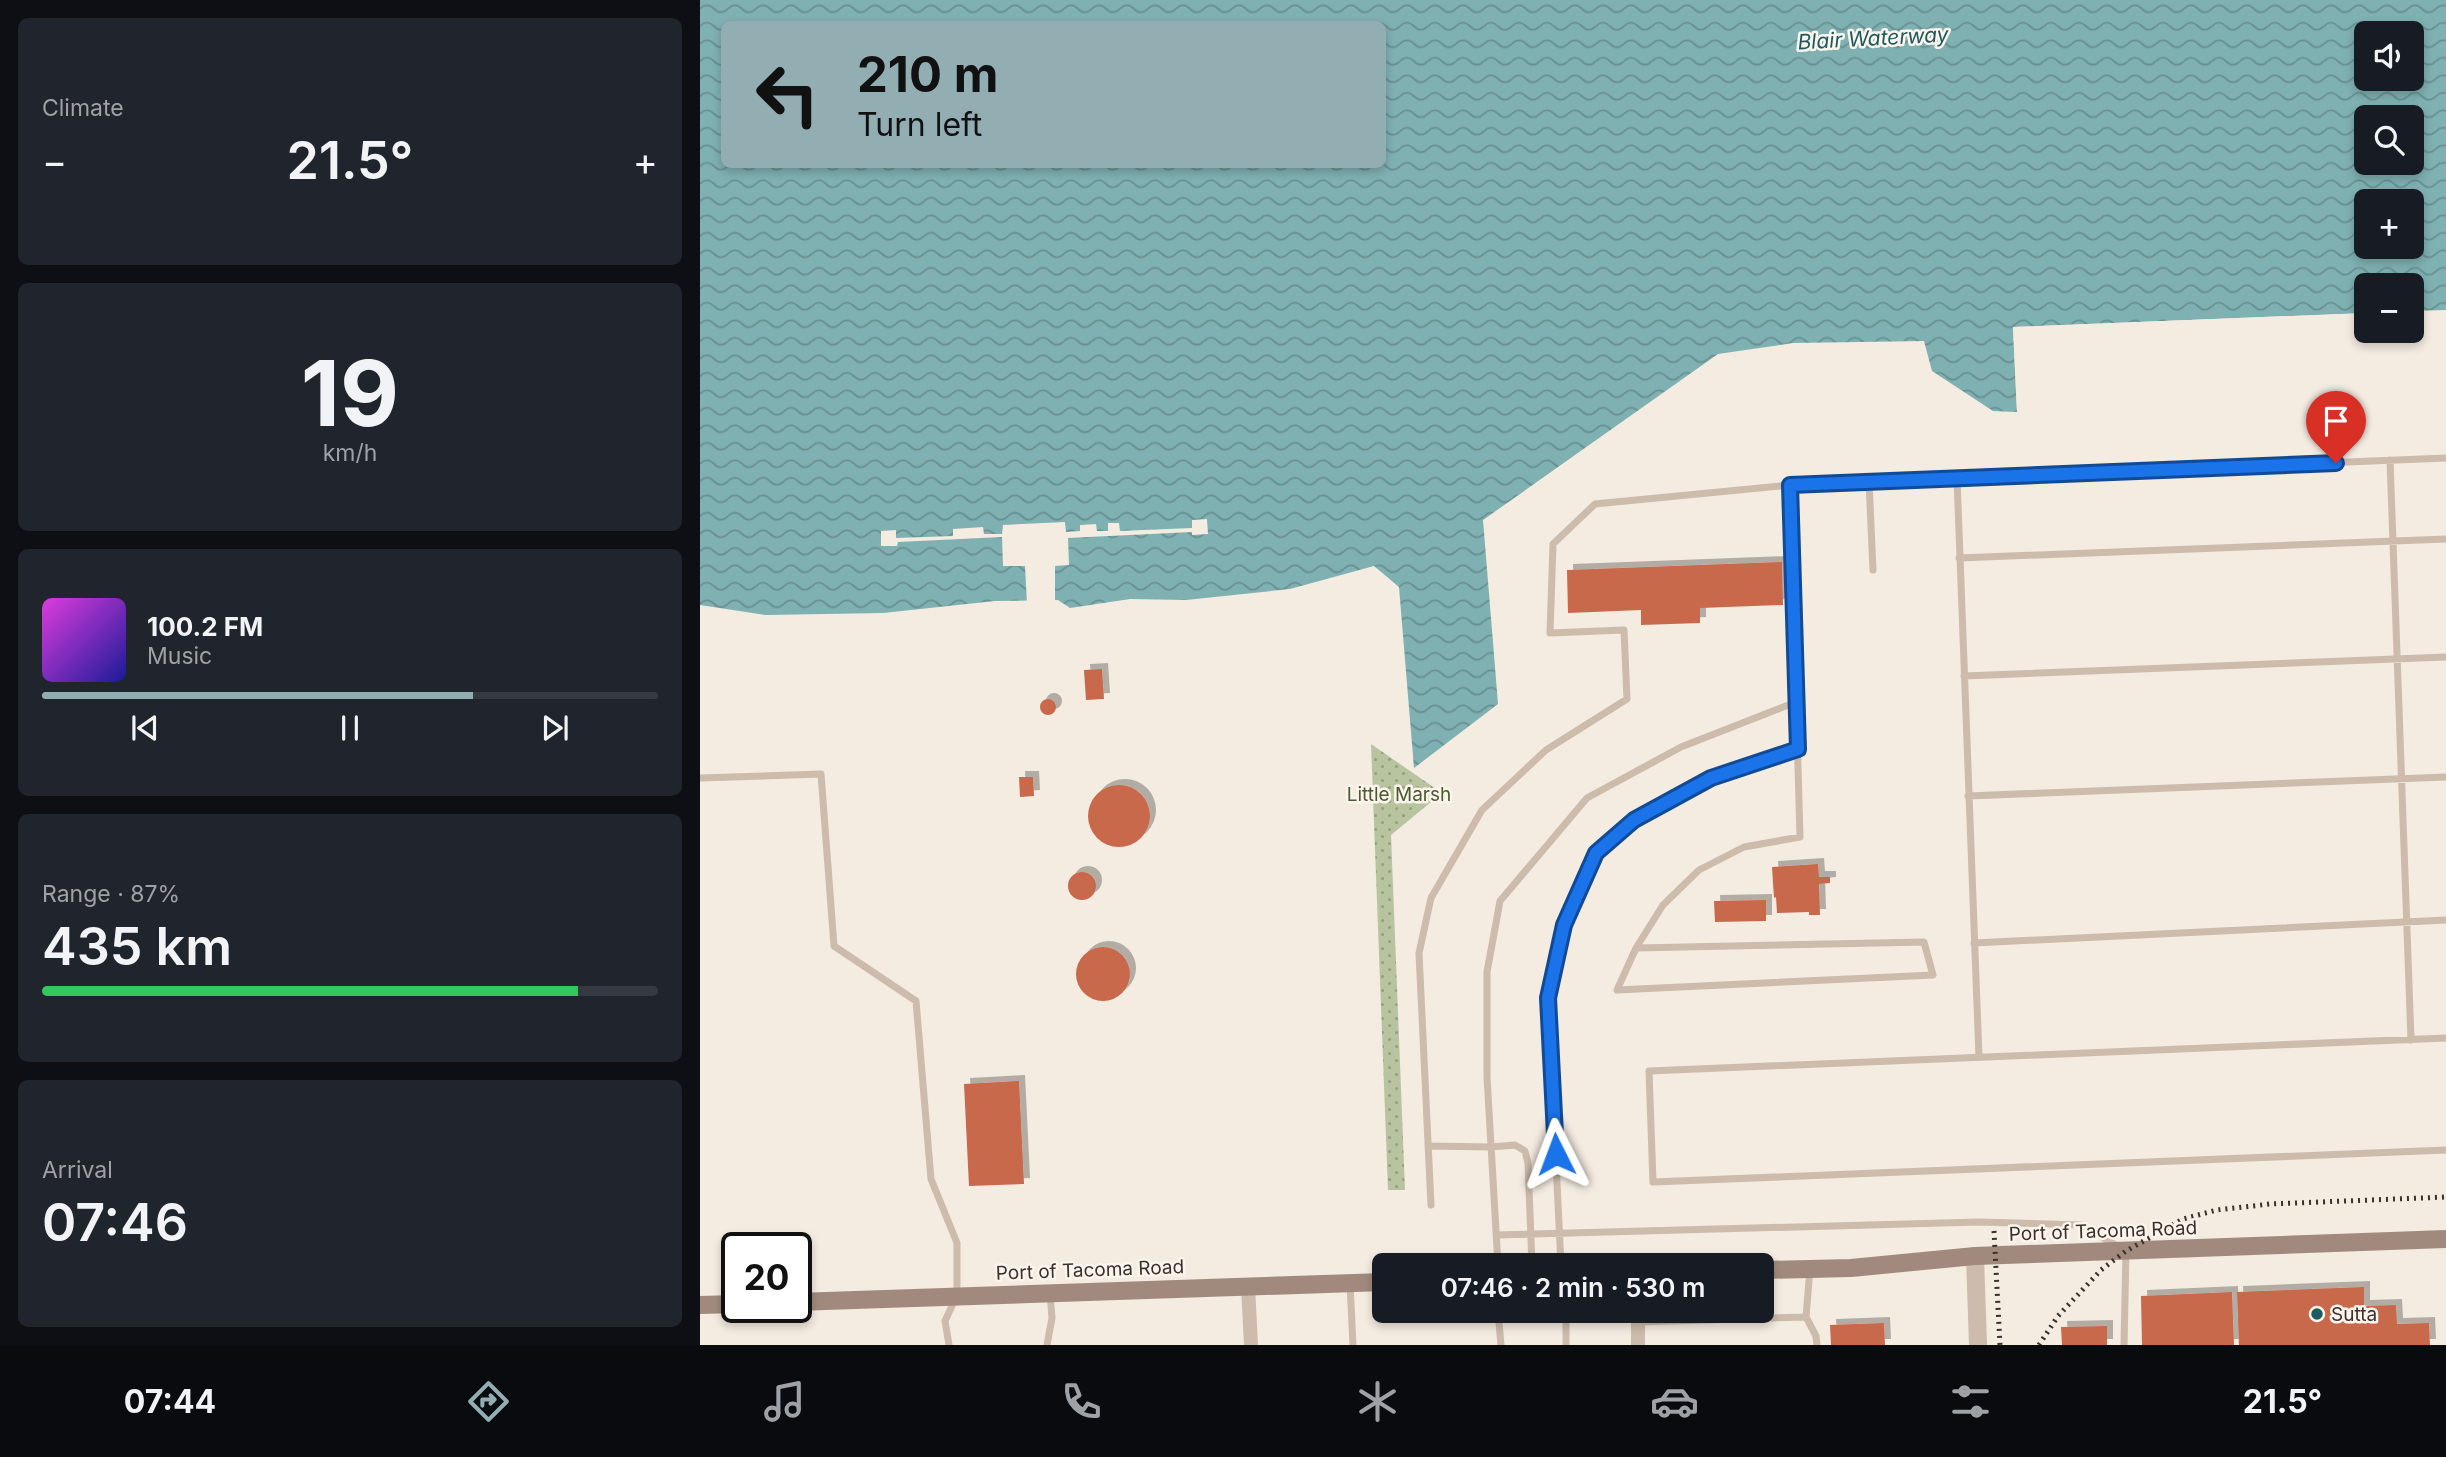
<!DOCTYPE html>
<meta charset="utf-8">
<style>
:root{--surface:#171b24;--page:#20242c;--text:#f1f3f6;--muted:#9ea1a6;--line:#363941;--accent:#92aeb2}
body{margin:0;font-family:Inter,sans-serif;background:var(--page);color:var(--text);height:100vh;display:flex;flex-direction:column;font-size:26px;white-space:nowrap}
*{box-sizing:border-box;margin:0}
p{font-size:23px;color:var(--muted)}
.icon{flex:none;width:38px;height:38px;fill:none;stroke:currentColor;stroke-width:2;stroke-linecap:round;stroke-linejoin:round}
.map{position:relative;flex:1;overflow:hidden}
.panel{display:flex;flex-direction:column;gap:18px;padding:18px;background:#0d0f14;width:700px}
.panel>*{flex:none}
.hud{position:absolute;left:21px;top:21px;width:665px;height:147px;border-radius:10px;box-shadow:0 4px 10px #0003;background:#92aeb2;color:#111;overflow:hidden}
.tools{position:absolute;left:1654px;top:21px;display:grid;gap:14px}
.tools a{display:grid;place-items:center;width:70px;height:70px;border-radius:10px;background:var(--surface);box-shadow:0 4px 10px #0003;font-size:35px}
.speed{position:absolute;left:21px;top:1232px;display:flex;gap:14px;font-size:35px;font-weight:700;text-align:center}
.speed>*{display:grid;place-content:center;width:91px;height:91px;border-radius:50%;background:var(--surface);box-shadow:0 4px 10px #0003;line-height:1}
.speed .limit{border:4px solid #111;border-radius:10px;background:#fff;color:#111}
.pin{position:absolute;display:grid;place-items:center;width:60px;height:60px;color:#fff;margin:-72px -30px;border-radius:50% 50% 50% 0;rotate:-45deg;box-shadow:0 0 7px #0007}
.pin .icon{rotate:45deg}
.me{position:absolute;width:77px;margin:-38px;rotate:357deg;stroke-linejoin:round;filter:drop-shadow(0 0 5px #0008)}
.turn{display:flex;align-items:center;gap:24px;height:147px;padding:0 21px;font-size:32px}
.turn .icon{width:91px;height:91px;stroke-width:2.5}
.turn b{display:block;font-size:49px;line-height:60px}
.big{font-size:52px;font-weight:600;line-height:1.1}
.panel .widget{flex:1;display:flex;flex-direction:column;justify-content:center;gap:10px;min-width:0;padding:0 24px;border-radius:10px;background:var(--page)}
.panel .dial{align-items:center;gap:0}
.dial b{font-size:91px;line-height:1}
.song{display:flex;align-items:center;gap:21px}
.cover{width:84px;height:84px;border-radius:10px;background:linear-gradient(135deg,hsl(300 70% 55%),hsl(240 70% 35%))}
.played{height:7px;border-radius:4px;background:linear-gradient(90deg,var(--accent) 70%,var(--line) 70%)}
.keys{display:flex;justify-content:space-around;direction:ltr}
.heat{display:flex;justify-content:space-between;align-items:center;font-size:38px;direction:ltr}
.charge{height:10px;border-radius:5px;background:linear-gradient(90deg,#34c759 87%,var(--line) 0)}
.trip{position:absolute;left:672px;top:1253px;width:402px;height:70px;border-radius:10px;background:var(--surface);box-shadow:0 4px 10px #0003;font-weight:600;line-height:70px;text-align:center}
.menu{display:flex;height:112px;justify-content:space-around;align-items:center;background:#090b0e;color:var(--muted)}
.menu .icon{width:49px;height:49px}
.menu .on{color:var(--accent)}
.menu b{font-size:32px;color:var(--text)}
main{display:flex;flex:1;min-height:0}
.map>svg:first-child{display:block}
.park{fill:url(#park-dots)}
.water{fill:url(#water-waves);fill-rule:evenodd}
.pier{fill:#f4ebe1}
.building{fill:#c8694b;filter:url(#shadow)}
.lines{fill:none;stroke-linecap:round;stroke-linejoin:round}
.service{stroke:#cdbbac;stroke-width:7}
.minor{stroke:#cdbbac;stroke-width:14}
.tertiary{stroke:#cdbbac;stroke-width:18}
.secondary{stroke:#a18a7d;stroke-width:18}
.rail{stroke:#3b302b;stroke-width:5;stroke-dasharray:2 5;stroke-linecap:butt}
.route-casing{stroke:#114b97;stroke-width:18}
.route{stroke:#1a73e8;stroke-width:12}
.poi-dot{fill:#1f5a5e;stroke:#fbf5ee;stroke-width:2.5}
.labels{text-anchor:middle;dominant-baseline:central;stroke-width:5;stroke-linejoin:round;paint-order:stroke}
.park-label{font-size:19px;fill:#4a5a2e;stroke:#fbf5ee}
.street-label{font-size:19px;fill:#3b302b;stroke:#fbf5ee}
.poi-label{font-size:19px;fill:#3b302b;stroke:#fbf5ee;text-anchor:start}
.water-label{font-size:21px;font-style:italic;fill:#1f5a5e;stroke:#fbf5ee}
</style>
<main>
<section class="panel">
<div class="widget"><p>Climate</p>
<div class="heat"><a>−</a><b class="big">21.5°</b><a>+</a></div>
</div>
<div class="widget dial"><b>19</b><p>km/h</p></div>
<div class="widget">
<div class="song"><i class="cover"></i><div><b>100.2 FM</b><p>Music</p></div></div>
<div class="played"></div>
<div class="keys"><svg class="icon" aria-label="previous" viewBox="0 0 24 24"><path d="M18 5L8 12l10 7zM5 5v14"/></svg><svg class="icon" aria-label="pause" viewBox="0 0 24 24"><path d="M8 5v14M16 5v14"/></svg><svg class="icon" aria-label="next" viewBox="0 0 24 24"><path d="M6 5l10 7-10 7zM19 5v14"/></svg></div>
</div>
<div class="widget"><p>Range · 87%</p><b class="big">435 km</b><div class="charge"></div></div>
<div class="widget"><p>Arrival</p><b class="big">07:46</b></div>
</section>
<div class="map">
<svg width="1746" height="1345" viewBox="0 0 1746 1345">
<defs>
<pattern id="park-dots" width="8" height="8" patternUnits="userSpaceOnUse" patternTransform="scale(1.75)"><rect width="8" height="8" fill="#b8c4a0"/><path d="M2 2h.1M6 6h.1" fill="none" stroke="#97a083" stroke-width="1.8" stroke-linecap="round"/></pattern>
<pattern id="water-waves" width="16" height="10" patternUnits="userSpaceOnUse" patternTransform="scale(1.75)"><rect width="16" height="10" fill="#7fb0b2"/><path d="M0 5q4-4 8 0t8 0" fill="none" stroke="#699091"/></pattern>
<filter id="shadow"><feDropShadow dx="6" dy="-6" stdDeviation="0" flood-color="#0004"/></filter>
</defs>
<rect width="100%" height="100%" fill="#f4ebe1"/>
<path class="park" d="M671 744 742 793 691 835 705 1190H688Z"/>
<path class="water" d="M0 0H1746V310L1712 311V285H1666V313L1313 327 1317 412 1293 411 1232 371 1224 341 1093 343 1018 354 783 520 798 704 714 768 699 587 674 566 590 589 486 600 430 599 370 608 358 600 295 601 183 613 65 615 0 605ZM24 24H682V164H24ZM1666 33H1712V79H1666ZM1666 117H1712V163H1666ZM1666 201H1712V247H1666Z"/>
<path class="pier" d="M1666 313V316L1317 330 1321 412H1317L1313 327Z
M507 519 508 534 492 535V532L368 538 369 565 355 566V603L327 604 325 566H303L302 537 198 542 197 546H181V531L196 530V538L253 536V529L283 527 284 534H302L303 525 365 522 366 532 380 531V525L396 524 397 531H408V523H419L420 531 492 528V520Z"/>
<path class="building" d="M1082 562 1083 605 1000 608V623L941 625V610L868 613 867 570Z
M402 669 404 699 386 700 384 670Z
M340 707a8 8 0 1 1 16 0a8 8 0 1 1-16 0Z
M319 777H333L334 796 320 797Z
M388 816a31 31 0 1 1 62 0a31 31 0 1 1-62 0Z
M1118 864 1119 877H1130V883L1119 884 1120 915H1109V912L1077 913 1076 897 1074 898 1072 867Z
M368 886a14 14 0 1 1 28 0a14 14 0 1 1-28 0Z
M1066 900V921L1015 922 1014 901Z
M376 974a27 27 0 1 1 54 0a27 27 0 1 1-54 0Z
M319 1081 324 1184 269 1186 264 1084Z
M1664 1287V1306L1696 1305 1697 1324 1729 1323 1730 1345H1539L1537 1292Z
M1532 1292 1534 1345H1442L1441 1296Z
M1184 1323 1185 1345H1131L1130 1325Z
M1407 1326V1345H1362L1361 1327Z"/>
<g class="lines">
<path class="service" d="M1690 460 1711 1040
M1257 478 1279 1057
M1169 481 1173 570
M1259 558 1746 539
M1264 676 1746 657
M0 778 121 774 134 946 216 1001 231 1179 257 1243V1295L245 1321 249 1345
M1268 796 1746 777
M1274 943 1746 920
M936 948 1224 942 1233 975 917 990 936 948 963 905 999 870 1044 847 1100 837 1090 485
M1746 1038 949 1071 953 1182 1746 1150
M728 1146 791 1147 815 1145 825 1151 828 1163 832 1265
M731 1205 719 953 731 898 782 810 846 750 927 699 924 630 850 633 853 544 895 504 1090 485 1746 458
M796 1235 1279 1222 1381 1225 1426 1251 1424 1345
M798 1265 787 1077V972L800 901 887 798 981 747 1096 702
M861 1265 848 998 864 924 896 853 934 820 1011 778 1098 749
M1110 1269 1106 1317 1116 1336 1117 1345
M650 1284 653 1345
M798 1311 801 1345
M938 1322 1106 1317
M347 1345 352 1318 350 1294
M866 1345V1311"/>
<path class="minor" d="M548 1286 551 1345
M938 1345V1311"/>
<path class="tertiary" d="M1275 1256 1278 1345"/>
<path class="secondary" d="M1062 1270 1151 1268 1275 1256 1746 1239
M96 1302 684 1282
M0 1305 37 1304"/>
<path class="rail" d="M1294 1231 1300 1345
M1339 1345 1358 1316 1401 1270 1426 1251 1483 1219 1517 1210 1570 1204 1746 1197"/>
</g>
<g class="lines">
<g class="route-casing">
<path id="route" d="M856 1154 848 998 864 925 896 853 934 820 1011 778 1098 749 1090 485 1636 463"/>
</g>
<use href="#route" class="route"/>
</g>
<circle class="poi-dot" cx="1617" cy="1314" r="7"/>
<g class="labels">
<g class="park-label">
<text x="699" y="794">Little Marsh</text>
</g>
<g class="street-label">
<text transform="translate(1403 1231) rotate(-2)">Port of Tacoma Road</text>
<text transform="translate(390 1270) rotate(-2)">Port of Tacoma Road</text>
</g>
<g class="poi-label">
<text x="1631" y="1314">Sutta</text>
</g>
<g class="water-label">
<text transform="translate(1173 38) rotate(-3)">Blair Waterway</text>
</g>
</g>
</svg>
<div class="tools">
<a><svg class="icon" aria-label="sound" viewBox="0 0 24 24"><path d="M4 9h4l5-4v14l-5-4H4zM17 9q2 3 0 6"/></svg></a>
<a><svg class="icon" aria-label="search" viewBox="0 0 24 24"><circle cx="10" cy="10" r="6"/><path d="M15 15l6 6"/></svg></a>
<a>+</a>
<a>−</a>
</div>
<div class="speed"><div class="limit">20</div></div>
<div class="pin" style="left:1636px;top:463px;background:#d93025"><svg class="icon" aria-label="arrive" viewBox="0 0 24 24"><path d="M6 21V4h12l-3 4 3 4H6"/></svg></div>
<svg class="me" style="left:856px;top:1154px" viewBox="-20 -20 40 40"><path d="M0-17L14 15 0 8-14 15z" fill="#1a73e8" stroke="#fff" stroke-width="4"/></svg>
<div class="trip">07:46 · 2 min · 530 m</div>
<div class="hud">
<div class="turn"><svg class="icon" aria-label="left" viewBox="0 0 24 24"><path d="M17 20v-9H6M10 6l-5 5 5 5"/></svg><div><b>210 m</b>Turn left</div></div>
</div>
</div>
</main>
<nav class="menu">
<b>07:44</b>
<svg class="icon on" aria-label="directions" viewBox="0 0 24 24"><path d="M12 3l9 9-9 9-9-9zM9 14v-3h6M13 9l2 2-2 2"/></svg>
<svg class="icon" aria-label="music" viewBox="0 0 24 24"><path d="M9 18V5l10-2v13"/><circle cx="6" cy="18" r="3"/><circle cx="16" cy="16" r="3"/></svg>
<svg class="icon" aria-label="phone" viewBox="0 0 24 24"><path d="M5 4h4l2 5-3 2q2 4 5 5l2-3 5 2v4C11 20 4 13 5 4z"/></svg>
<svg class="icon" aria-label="climate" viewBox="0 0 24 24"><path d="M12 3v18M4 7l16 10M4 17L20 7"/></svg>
<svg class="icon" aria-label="car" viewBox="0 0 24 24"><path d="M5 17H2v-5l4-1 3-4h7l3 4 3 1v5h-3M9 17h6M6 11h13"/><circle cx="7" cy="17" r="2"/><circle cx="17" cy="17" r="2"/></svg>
<svg class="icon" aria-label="filters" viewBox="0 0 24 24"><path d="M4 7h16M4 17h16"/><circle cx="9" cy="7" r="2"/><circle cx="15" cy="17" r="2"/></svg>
<b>21.5°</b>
</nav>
